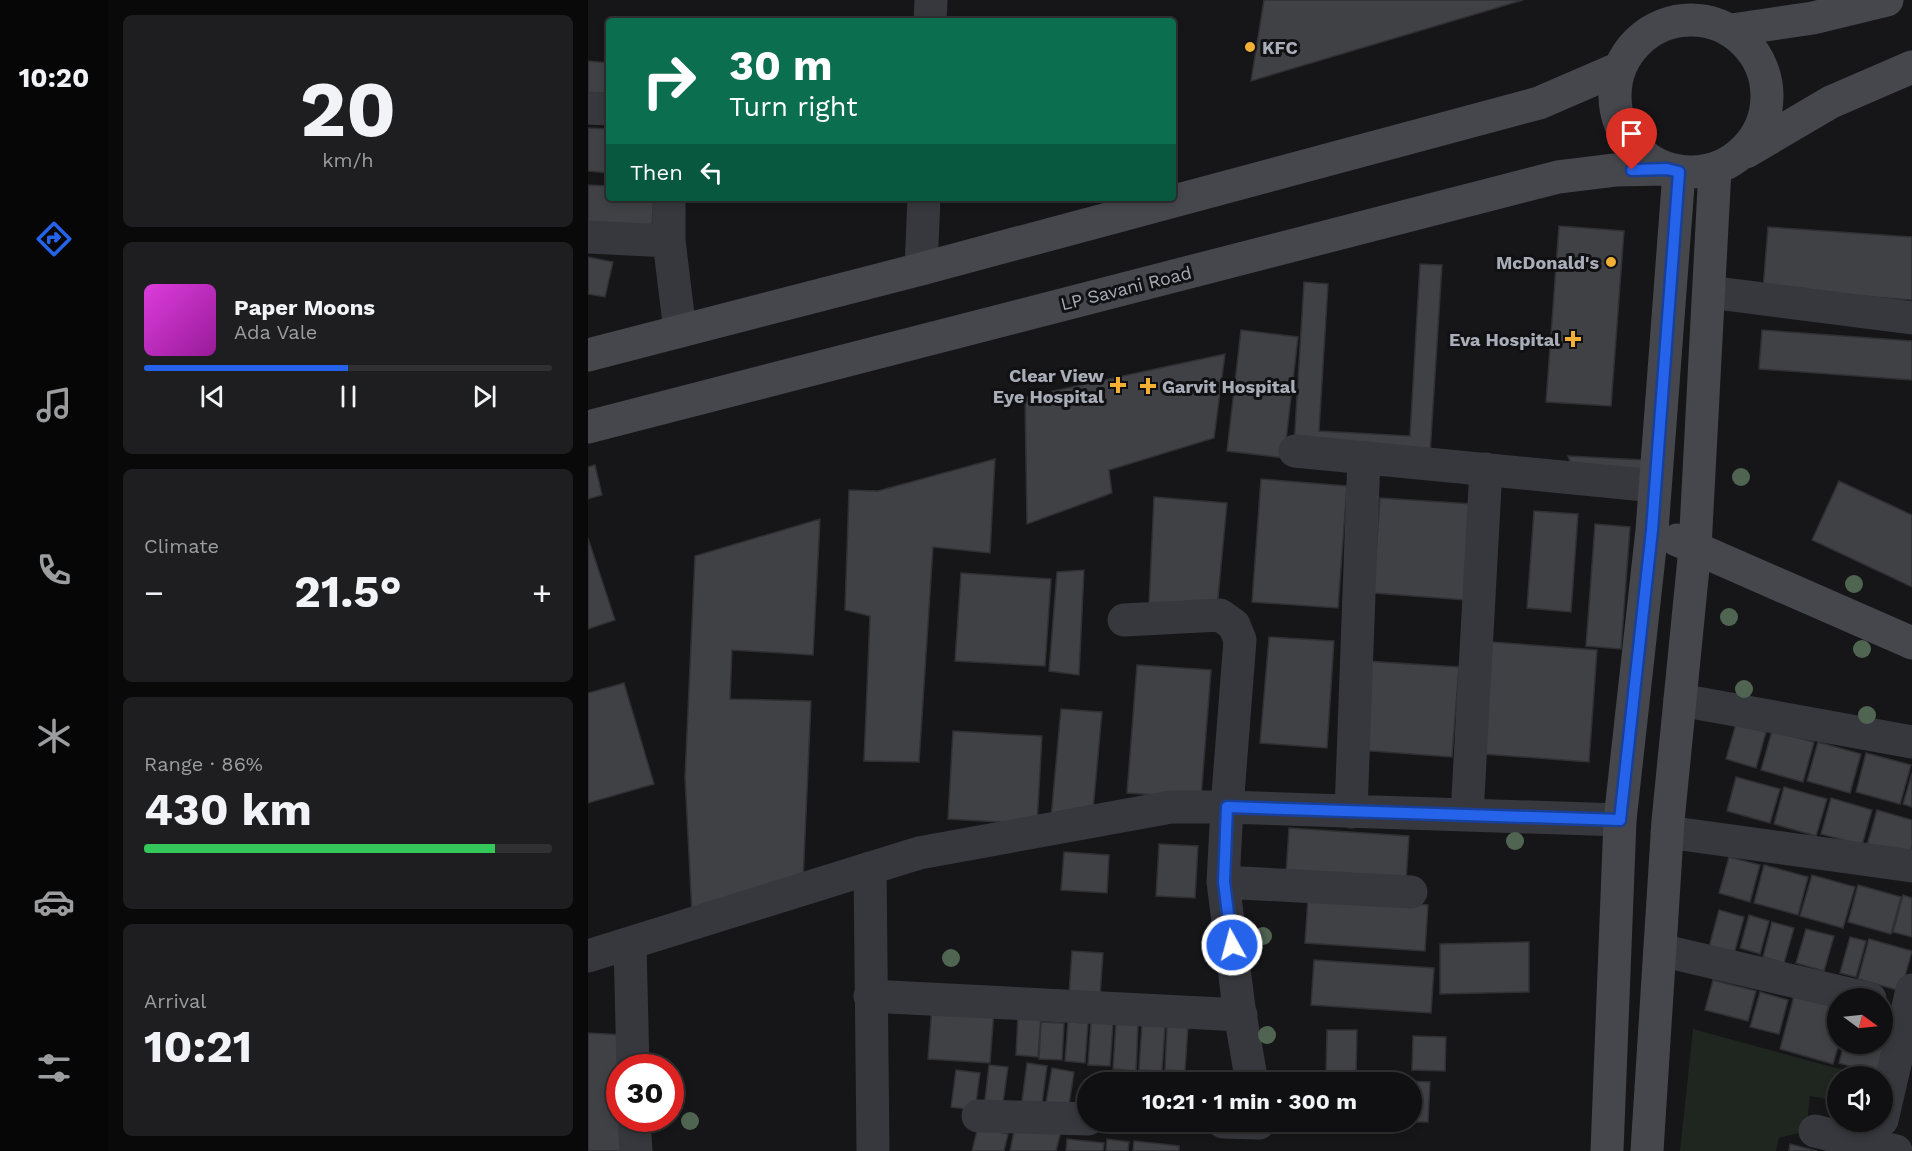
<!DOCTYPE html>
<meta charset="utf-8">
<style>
:root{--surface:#101012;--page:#1e1e20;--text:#f1f3f6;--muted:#9c9d9f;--line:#303032;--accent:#2563eb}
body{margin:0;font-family:"Work Sans",sans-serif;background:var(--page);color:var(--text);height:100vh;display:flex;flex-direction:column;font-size:22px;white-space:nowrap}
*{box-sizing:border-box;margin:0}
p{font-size:20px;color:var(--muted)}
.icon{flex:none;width:33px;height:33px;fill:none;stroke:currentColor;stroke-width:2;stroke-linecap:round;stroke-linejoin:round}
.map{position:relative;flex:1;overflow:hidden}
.panel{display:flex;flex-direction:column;gap:15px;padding:15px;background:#09090a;width:480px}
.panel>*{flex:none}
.banner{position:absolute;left:18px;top:18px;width:570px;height:183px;border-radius:6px;box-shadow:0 3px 9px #0003,0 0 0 2px var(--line);background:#0b6e4f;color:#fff;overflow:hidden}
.needle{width:39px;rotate:105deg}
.controls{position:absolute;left:1239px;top:988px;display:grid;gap:12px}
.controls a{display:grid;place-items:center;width:66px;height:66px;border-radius:50%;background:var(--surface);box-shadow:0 3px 9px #0003,0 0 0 2px var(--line);font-size:30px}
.speed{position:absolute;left:18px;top:1054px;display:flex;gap:12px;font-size:30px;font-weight:700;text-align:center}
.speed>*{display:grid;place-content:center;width:78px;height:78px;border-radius:50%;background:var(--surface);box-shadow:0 3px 9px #0003,0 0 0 2px var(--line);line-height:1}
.speed .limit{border:9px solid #d22;background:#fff;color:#111}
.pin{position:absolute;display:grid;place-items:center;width:51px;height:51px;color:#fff;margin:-62px -26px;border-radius:50% 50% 50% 0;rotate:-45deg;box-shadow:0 0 6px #0007}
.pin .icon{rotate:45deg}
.me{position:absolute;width:66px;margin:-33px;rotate:353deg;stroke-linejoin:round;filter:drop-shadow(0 0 4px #0008)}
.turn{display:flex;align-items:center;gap:21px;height:126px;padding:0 24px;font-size:27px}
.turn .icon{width:78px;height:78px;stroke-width:2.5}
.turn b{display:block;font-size:42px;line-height:51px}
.then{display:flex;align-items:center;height:57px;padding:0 24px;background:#0003;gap:12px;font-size:22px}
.big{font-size:45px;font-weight:700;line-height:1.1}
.panel .tile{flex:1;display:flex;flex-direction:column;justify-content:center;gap:9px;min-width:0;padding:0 21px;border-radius:9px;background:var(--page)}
.panel .dial{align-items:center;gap:0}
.dial b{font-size:78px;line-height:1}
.song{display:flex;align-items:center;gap:18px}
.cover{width:72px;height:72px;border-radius:9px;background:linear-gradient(135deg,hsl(300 70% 55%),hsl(300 70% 35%))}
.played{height:6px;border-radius:3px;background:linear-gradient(90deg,var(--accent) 50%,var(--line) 50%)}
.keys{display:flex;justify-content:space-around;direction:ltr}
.heat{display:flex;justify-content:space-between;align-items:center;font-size:33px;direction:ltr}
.charge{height:9px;border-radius:4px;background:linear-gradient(90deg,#34c759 86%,var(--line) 0)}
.trip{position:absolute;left:489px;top:1072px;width:345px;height:60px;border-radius:30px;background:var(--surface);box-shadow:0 3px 9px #0003,0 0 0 2px var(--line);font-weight:700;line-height:60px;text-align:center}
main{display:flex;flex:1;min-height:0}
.dock{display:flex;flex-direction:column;width:108px;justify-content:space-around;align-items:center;background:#060607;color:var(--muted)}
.dock .icon{width:42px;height:42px}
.dock .selected{color:var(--accent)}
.dock b{font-size:27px;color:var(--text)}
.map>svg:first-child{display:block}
.green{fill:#1e261f}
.building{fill:#404145;stroke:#303034;stroke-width:1.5}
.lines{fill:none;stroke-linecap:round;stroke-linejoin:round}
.street{stroke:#37383d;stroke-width:33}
.secondary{stroke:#45474d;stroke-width:33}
.tree{fill:#506452}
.route-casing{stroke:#184099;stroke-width:15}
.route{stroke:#2563eb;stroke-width:10}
.poi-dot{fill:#f2b134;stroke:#111113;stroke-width:2}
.labels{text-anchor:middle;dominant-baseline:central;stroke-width:6;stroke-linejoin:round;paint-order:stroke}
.poi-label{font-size:18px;font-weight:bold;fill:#a8adb8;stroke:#111113;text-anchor:end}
.street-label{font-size:18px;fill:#a8adb8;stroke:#111113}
</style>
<main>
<nav class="dock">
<b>10:20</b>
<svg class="icon selected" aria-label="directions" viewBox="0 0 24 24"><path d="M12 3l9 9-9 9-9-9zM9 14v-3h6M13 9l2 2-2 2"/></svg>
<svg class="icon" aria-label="music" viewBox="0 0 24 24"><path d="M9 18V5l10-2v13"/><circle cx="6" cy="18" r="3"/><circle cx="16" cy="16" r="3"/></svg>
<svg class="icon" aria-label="phone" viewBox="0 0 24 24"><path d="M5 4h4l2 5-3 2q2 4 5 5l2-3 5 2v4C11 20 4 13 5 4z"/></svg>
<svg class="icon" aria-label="climate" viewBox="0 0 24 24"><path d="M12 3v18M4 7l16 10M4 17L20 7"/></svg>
<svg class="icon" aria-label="car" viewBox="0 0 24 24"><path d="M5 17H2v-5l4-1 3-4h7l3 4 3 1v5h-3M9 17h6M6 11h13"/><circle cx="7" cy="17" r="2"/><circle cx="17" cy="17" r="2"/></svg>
<svg class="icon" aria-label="filters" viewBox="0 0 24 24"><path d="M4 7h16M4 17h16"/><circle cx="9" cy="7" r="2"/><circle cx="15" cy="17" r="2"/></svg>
</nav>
<section class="panel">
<div class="tile dial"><b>20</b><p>km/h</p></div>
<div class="tile">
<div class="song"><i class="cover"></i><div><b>Paper Moons</b><p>Ada Vale</p></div></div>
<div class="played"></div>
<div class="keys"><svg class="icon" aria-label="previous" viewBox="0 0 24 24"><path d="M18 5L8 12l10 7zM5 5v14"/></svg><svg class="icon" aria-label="pause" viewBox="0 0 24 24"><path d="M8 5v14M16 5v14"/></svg><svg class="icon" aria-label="next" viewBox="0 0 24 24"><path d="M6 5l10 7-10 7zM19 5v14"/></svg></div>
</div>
<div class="tile"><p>Climate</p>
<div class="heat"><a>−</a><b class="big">21.5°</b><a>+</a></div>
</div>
<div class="tile"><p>Range · 86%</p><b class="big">430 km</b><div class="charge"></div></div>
<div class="tile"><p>Arrival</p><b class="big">10:21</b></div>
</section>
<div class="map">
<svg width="1324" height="1151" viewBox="0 0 1324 1151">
<rect width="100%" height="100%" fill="#161618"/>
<path class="green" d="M1105 1029 1281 1077H1250L1249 1101 1222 1096 1218 1131 1191 1138 1188 1151H1092Z"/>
<path class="building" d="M676 0H935L663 81Z
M0 61 21 63V101L0 99Z
M0 128 21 129V173L0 171Z
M0 185 21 186V198H66L64 227 0 223Z
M971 226 1036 231 1023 406 958 402Z
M1180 227 1324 237V300L1175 289Z
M0 257 25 262 17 297 0 294Z
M832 264 854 265 842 454 706 446 716 282 740 284 731 431 822 436Z
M653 330 710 337 696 458 639 451Z
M1174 330 1324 341V380L1171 369Z
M637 354 626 438 521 470 524 493 439 524 437 397Z
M980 456 1056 460 1052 471 985 469Z
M407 459 402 553 345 547 331 762 276 761 282 616 257 610 261 490 290 491Z
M7 465 14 495 0 499V467Z
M673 479 759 486 750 608 664 602Z
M1251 481 1324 515V587L1224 540Z
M566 497 639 503 629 608 561 605Z
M792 498 885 504 878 600 785 593Z
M946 511 990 514 983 612 939 608Z
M232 519 225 655 144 650 142 699 223 701 215 881 104 913 97 777 107 556Z
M1007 524 1042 527 1033 649 998 646Z
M0 538 27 620 0 629Z
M496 570 491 675 461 671 469 572Z
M373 573 463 579 457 666 367 661Z
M681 637 746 641 739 748 672 743Z
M904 642 1009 650 1001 762 895 754Z
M777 661 871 667 864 757 770 750Z
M549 665 623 670 613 798 539 793Z
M36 683 66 784 0 803V693Z
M473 709 514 712 504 821 463 818Z
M1148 724 1178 732 1168 768 1138 759Z
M365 731 454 736 449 824 360 819Z
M1184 731 1226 742 1215 782 1173 770Z
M1230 742 1273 754 1262 793 1219 781Z
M1278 753 1323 765 1312 804 1268 792Z
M1324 773V807L1315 804Z
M1148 777 1192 789 1182 823 1139 811Z
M1196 787 1239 799 1228 836 1186 824Z
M1243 798 1284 810 1274 845 1233 834Z
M1289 810 1324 820V846L1321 857 1279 845Z
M701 828 821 836 818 881 698 874Z
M571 844 610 846 607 898 568 896Z
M476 852 521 855 519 893 473 890Z
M1141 857 1172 865 1162 902 1131 893Z
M1176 865 1220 877 1210 915 1166 903Z
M1224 875 1267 887 1255 928 1212 916Z
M1270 885 1313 897 1303 934 1260 922Z
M1315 895 1324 898V937L1305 932Z
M720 898 840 905 837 951 717 943Z
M1131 910 1156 917 1146 954 1121 947Z
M1161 915 1181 921 1172 954 1152 948Z
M1184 922 1206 928 1196 963 1175 957Z
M1218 929 1246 936 1236 971 1208 963Z
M1262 937 1278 941 1268 977 1252 973Z
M1281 939 1324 951 1313 991 1270 979Z
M941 942V992L852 994V944Z
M484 951 515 953 512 997 481 995Z
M726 960 846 968 843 1013 723 1005Z
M1125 980 1168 991 1160 1021 1117 1010Z
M1172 992 1200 1000 1191 1034 1162 1027Z
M1206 996 1250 1007 1251 1044 1245 1064 1192 1049Z
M344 1006 406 1010 402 1063 340 1059Z
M430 1015 453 1016 450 1057 428 1055Z
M1294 1018 1308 1021 1294 1075 1251 1063 1256 1044H1294Z
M453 1022 476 1023 474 1060 451 1059Z
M480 1022 500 1023 497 1063 477 1061Z
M503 1022 525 1024 522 1066 500 1065Z
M528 1022 550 1024 548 1071 525 1069Z
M554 1025 577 1026 574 1071 551 1070Z
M579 1025 600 1026 597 1071 577 1070Z
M739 1030H769L768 1074 738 1073Z
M0 1033 39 1035 32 1068 34 1151H0Z
M825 1036 858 1037 857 1071 824 1070Z
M439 1063 459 1066 453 1111 433 1108Z
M401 1065 420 1067 414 1110 396 1108Z
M464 1068 486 1072 480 1111 457 1108Z
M368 1070 392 1073 387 1110 363 1107Z
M563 1074 585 1077 584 1083H562Z
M509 1077 545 1080 544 1083H508Z
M588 1077 608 1080V1083H588Z
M800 1080 842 1082 840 1122H824V1083H800Z
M428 1122 473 1131 468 1151H422Z
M390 1127 420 1134 416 1151H384Z
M479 1139 516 1143 515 1151H478Z
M519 1139 541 1142 540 1151H518Z
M546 1141 591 1146V1151H545Z
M1202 1144 1229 1151H1201Z"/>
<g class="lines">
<path class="street" d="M342 21 343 0
M0 108 21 109
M81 198V241L92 331
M0 237 81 241
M333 269 336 198
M1121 292 1324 318
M707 451 1067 486
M536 620 632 615 646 625 652 640 639 807 635 882 651 1008 664 1083
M1092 700 1324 742
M763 812 776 457
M879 815 898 469
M1079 832 1324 866
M282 868 285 1151
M635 882 823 892
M42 944 45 1068
M1072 950 1282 999
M0 956 331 853 583 807H639L1032 820
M282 996 653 1015
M390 1116 500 1119
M46 1119 48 1151
M1294 1120 1324 990
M635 1122 671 1123
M1227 1131 1308 1151"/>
<path class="secondary" d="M1027 96a76 76 0 1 1 152 0a76 76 0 1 1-152 0Z
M1144 30 1225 18 1299 0
M1158 152 1243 102 1324 67
M0 355 333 269 951 103 1032 68
M0 427 970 177 1027 170 1079 169
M1089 540 1324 643
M1019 1151 1032 820 1064 530 1091 172
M1059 1151 1080 821 1107 548 1127 169"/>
</g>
<g class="tree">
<circle cx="1153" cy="477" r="9"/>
<circle cx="1266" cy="584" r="9"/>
<circle cx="1141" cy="617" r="9"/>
<circle cx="1274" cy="649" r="9"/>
<circle cx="1156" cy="689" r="9"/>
<circle cx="1279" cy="715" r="9"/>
<circle cx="927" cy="841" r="9"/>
<circle cx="675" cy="936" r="9"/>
<circle cx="363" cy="958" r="9"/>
<circle cx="679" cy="1035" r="9"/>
<circle cx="102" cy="1121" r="9"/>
</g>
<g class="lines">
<g class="route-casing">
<path id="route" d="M644 945 636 882 639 807 1032 820 1064 530 1091 172 1079 169 1044 170"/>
</g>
<use href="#route" class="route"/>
</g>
<g class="poi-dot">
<circle cx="662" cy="47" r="6"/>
<circle cx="1023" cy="262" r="6"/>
<path d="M982 330h6v6h6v6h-6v6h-6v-6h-6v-6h6z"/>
<path d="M527 376h6v6h6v6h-6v6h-6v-6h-6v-6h6z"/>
<path d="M557 377h6v6h6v6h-6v6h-6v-6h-6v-6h6z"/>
</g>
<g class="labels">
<g class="poi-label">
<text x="674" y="47" text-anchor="start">KFC</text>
<text x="1011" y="262">McDonald's</text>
<text x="972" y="339">Eva Hospital</text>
<text x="516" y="375">Clear View<tspan x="516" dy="21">Eye Hospital</tspan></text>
<text x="574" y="386" text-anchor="start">Garvit Hospital</text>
</g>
<g class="street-label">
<text transform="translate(538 288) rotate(-14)">LP Savani Road</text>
</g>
</g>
</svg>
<div class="controls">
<a><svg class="needle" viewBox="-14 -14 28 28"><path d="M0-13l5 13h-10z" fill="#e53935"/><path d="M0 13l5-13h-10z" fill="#9c9d9f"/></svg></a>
<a><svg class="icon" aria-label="sound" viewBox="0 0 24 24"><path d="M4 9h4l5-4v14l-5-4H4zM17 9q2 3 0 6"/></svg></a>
</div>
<div class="speed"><div class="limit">30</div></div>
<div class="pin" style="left:1044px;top:170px;background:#d93025"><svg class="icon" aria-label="arrive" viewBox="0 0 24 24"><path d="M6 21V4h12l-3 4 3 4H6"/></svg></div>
<svg class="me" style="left:644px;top:945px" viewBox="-20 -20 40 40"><circle r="17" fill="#2563eb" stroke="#fff" stroke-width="3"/><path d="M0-11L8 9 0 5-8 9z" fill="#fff"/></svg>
<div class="trip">10:21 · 1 min · 300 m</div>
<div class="banner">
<div class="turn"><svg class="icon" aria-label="right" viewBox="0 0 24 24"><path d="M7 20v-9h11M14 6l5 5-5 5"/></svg><div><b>30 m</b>Turn right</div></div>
<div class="then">Then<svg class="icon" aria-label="left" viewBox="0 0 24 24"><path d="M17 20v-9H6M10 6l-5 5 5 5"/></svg></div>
</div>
</div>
</main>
